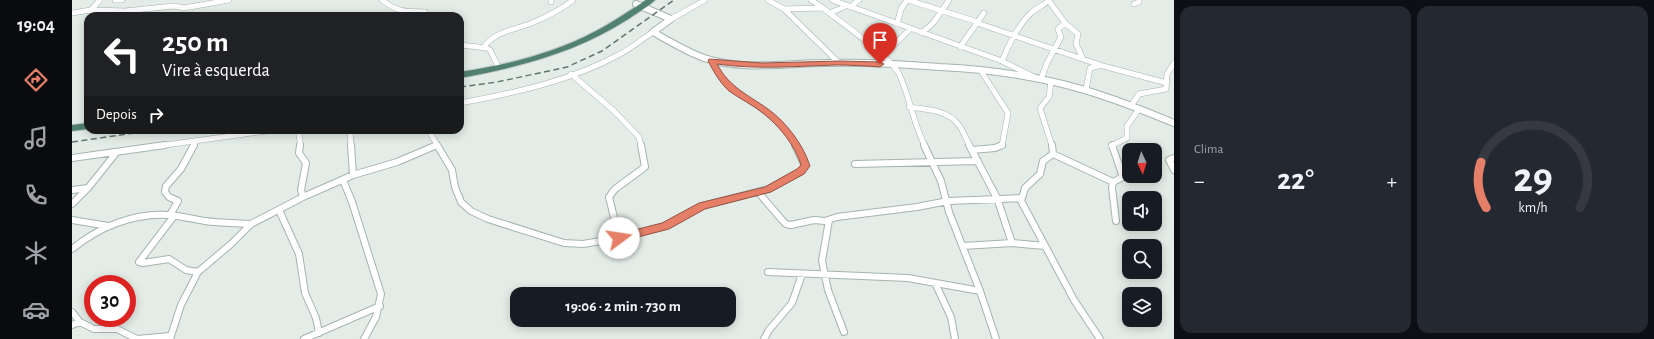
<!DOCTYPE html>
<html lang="pt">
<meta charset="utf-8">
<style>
:root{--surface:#171b24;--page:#242831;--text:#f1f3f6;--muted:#9ea1a6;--line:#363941;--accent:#e57f68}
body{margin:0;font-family:"Alegreya Sans",sans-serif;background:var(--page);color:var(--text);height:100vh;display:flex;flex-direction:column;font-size:15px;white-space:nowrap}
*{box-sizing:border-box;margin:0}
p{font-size:13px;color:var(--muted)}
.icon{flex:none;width:22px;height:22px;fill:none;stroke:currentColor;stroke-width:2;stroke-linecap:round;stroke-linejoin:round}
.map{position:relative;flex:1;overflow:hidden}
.details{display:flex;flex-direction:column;gap:6px;padding:6px;background:#0d0f14;width:480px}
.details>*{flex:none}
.top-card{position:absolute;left:12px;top:12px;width:380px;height:122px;border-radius:12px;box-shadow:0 2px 10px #0003;background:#202124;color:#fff;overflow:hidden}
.needle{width:26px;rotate:176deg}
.tools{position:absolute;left:1050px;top:143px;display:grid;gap:8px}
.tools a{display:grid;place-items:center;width:40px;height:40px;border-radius:8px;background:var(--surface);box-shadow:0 2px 10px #0003;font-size:20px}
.speed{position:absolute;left:12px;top:275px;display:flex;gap:8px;font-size:20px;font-weight:700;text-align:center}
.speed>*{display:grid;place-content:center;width:52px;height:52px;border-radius:50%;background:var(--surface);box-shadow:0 2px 10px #0003;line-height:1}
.speed .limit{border:6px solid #d22;background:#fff;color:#111}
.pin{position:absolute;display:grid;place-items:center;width:34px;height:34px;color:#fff;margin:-41px -17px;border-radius:50% 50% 50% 0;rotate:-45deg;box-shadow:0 0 4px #0007}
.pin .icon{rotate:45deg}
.me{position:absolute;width:44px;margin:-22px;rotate:76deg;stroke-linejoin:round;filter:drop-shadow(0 0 3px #0008)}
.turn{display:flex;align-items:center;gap:14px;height:84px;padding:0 12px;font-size:18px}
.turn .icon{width:52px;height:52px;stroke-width:2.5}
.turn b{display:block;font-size:28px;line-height:34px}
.then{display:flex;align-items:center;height:38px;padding:0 12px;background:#0003;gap:8px;font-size:15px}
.big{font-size:30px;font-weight:700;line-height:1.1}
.details .card{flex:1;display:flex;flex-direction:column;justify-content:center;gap:6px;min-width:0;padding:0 14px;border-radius:12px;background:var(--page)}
.details .dial{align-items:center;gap:0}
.dial svg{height:104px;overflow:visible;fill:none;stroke:var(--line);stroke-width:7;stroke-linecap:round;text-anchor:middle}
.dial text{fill:var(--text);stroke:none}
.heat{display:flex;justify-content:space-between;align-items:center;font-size:22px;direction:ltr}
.details .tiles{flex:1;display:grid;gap:6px;grid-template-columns:repeat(2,1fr)}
.trip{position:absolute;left:438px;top:287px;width:226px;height:40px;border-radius:12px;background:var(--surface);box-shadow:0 2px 10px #0003;font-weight:700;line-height:40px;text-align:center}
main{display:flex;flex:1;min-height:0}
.menu{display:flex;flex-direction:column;width:72px;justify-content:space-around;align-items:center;background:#090b0e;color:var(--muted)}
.menu .icon{width:28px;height:28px}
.menu .active{color:var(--accent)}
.menu b{font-size:18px;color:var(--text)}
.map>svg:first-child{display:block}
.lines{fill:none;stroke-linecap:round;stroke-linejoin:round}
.minor-far1-casing{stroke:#a6b3ae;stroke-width:6}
.minor-casing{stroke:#a6b3ae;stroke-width:8}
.tertiary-casing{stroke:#a6b3ae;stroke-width:8}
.trunk-casing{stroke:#c2c8c6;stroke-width:2}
.minor-far1{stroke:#fff;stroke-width:5}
.minor{stroke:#fff;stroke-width:6}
.tertiary{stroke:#fff;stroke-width:6}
.trunk{fill:#508172;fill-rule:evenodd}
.rail{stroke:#5f776f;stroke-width:1.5;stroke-dasharray:6 3.5;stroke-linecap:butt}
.route{fill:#e57f68;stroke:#955344}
</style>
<main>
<nav class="menu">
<b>19:04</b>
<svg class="icon active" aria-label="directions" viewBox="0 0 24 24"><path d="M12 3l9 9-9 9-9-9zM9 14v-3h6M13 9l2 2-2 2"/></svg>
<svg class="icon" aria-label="music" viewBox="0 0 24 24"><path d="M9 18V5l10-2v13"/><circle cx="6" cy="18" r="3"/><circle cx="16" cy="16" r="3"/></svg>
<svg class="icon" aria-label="phone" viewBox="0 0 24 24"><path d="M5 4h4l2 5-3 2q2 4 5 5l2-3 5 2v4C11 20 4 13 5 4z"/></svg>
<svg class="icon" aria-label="climate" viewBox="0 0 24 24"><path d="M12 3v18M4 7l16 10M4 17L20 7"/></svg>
<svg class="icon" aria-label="car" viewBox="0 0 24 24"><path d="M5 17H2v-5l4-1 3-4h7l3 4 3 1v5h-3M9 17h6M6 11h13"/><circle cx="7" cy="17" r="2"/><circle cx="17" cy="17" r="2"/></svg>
</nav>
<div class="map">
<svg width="1102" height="339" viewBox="0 0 1102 339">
<rect width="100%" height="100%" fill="#e3ece7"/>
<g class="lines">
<g class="minor-far1-casing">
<path id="minor-far1" d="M43 0H50
M310 0C325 12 334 12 353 12V16
M479 0V2
M696 0 712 9 767 63
M739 0 751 8
M760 0 930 61 962 77
M836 0 906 22
M977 1 993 23 1006 34 1004 44 1011 59
M1062 4 1067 2V0
M778 7 787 0
M712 9 751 8C767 21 820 58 827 74 838 97 841 123 853 146
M19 10 28 0
M0 13 19 10 53 11 102 6 112 8 157 0
M758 13 774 6
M599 19 633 0
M905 23 1031 66 1095 83
M825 24 829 9 835 0
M850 33 862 22 877 0
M388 45 415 48 418 50 425 64
M888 47 912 13
M411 48C423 31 442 30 460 23 474 17 489 10 501 0
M807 53 825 42 838 29
M640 61 648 75 654 82C680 106 704 112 724 146
M930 61C937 44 946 25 959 13 965 7 972 6 977 0
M909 71 936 113 930 146
M499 74 542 111 567 137 569 146
M969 79 975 63 989 37 986 29 993 23
M979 81 977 97 968 108 980 146
M1014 90 1018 68 1027 66
M388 103C442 93 499 81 548 54 560 48 570 39 581 32
M1059 106 1067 94 1094 89 1095 74 1102 63
M837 107C852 109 876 110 886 124 891 130 894 139 898 146
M227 130C226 136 229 140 228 146
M278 130 279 146
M356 130 366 146
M86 146 202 130
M121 146 124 141
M362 146 365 145
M1039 146 1055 138V126L1067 109"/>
</g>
<g class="minor-casing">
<path id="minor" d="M228 145 227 153 234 163 229 190 231 197
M365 145 380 170 383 187 389 202 399 211 416 219 492 243 511 244 547 238 593 226 630 206 696 189 728 172 733 166 723 145
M852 145 869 181 877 212 908 291 924 339
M897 145 925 198 940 243
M1040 145 1050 174 1049 178 1041 182 1040 188 1044 221
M900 150 923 148 930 145
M981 154 1041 182
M0 158 93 145
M1102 158 1097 160 1102 170
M783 164 906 161
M281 175 325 162 365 145
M271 180 280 202 309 294 304 317 292 339
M0 190 16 188
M686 192 710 220 714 224 719 225 742 220 753 221 765 217 845 207 876 201 950 198 953 188 968 174 971 161 981 154 980 145
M948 199 1002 300 1028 339
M0 204 16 188 44 153
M207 210 227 254 233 293 244 318 247 333
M98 215 106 201 97 197 93 192 94 186 109 169 122 145
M102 216 67 262 71 263 97 259 114 270 126 272
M0 220 36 226
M757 220 750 261 756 290 772 332
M547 238 537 197 543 189 573 167 569 145
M891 246 940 243 973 246
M0 249C27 227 61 213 96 215 109 216 121 219 133 221 148 223 164 223 179 224
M696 272 836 278 908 291
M863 283 879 317 883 339
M0 312 8 322 22 329H45L65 339 98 336
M0 325 8 322
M98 339 109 305 126 272 159 244 179 224 231 197 281 175 279 145
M232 339 308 306
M692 339 697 330 720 303 730 274"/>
</g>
<g class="tertiary-casing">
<path id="tertiary" d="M564 4 599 19 581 32C597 41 615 52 632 58 671 71 713 63 753 63 791 62 830 64 868 67 906 69 944 73 982 82 1023 91 1063 107 1102 123"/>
</g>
<g class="trunk-casing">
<path id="trunk" d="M574 0H583C576 7 566 12 558 18 506 52 448 67 388 78V72C434 65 480 54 522 32 540 23 557 11 574 0Z
M16 123V129L0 131V125Z"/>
</g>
<use href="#minor-far1" class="minor-far1"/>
<use href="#minor" class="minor"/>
<use href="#tertiary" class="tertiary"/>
<use href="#trunk" class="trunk"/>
<path class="rail" d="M388 87 425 82 495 67 530 51 602 0
M0 142 83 130"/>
</g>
<path class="route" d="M637 59 690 63 768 61 808 62 812 64 808 67C794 66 779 65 765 65 725 66 685 70 645 64 658 88 675 94 696 109 714 122 731 144 738 166L732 174 699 192 633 209 597 229 547 242 543 241 542 238 543 235 590 223 627 203 693 187 725 169 729 165C723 145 707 126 691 113 681 105 668 99 657 91 648 83 642 72 636 61Z"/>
</svg>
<div class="tools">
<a><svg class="needle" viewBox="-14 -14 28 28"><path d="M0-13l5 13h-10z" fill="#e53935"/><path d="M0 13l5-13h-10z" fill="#9ea1a6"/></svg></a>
<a><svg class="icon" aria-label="sound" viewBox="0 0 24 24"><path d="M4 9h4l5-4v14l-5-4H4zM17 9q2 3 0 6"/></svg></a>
<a><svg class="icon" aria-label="search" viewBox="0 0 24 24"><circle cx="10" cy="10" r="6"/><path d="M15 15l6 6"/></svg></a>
<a><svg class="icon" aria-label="layers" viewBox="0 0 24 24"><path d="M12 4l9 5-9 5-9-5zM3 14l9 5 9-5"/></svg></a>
</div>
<div class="speed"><div class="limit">30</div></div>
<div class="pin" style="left:808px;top:64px;background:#d93025"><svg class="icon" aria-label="arrive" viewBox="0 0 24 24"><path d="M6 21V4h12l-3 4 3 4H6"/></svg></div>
<svg class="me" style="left:547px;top:238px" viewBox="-20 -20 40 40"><circle r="19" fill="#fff"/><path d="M0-13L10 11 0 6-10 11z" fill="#e57f68"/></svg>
<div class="trip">19:06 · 2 min · 730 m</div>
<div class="top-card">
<div class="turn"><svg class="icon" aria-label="left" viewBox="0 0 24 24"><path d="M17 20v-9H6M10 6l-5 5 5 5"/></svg><div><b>250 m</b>Vire à esquerda</div></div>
<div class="then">Depois<svg class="icon" aria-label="right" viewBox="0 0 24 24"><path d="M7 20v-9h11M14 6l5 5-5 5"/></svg></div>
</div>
</div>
<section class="details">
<div class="tiles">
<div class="card"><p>Clima</p>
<div class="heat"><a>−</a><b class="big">22°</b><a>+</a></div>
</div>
<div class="card dial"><svg viewBox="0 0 100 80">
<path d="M14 69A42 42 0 1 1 86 69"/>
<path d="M14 69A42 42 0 0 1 10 34" stroke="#e57f68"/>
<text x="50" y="56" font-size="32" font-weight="700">29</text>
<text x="50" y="72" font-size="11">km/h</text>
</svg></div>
</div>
</section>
</main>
